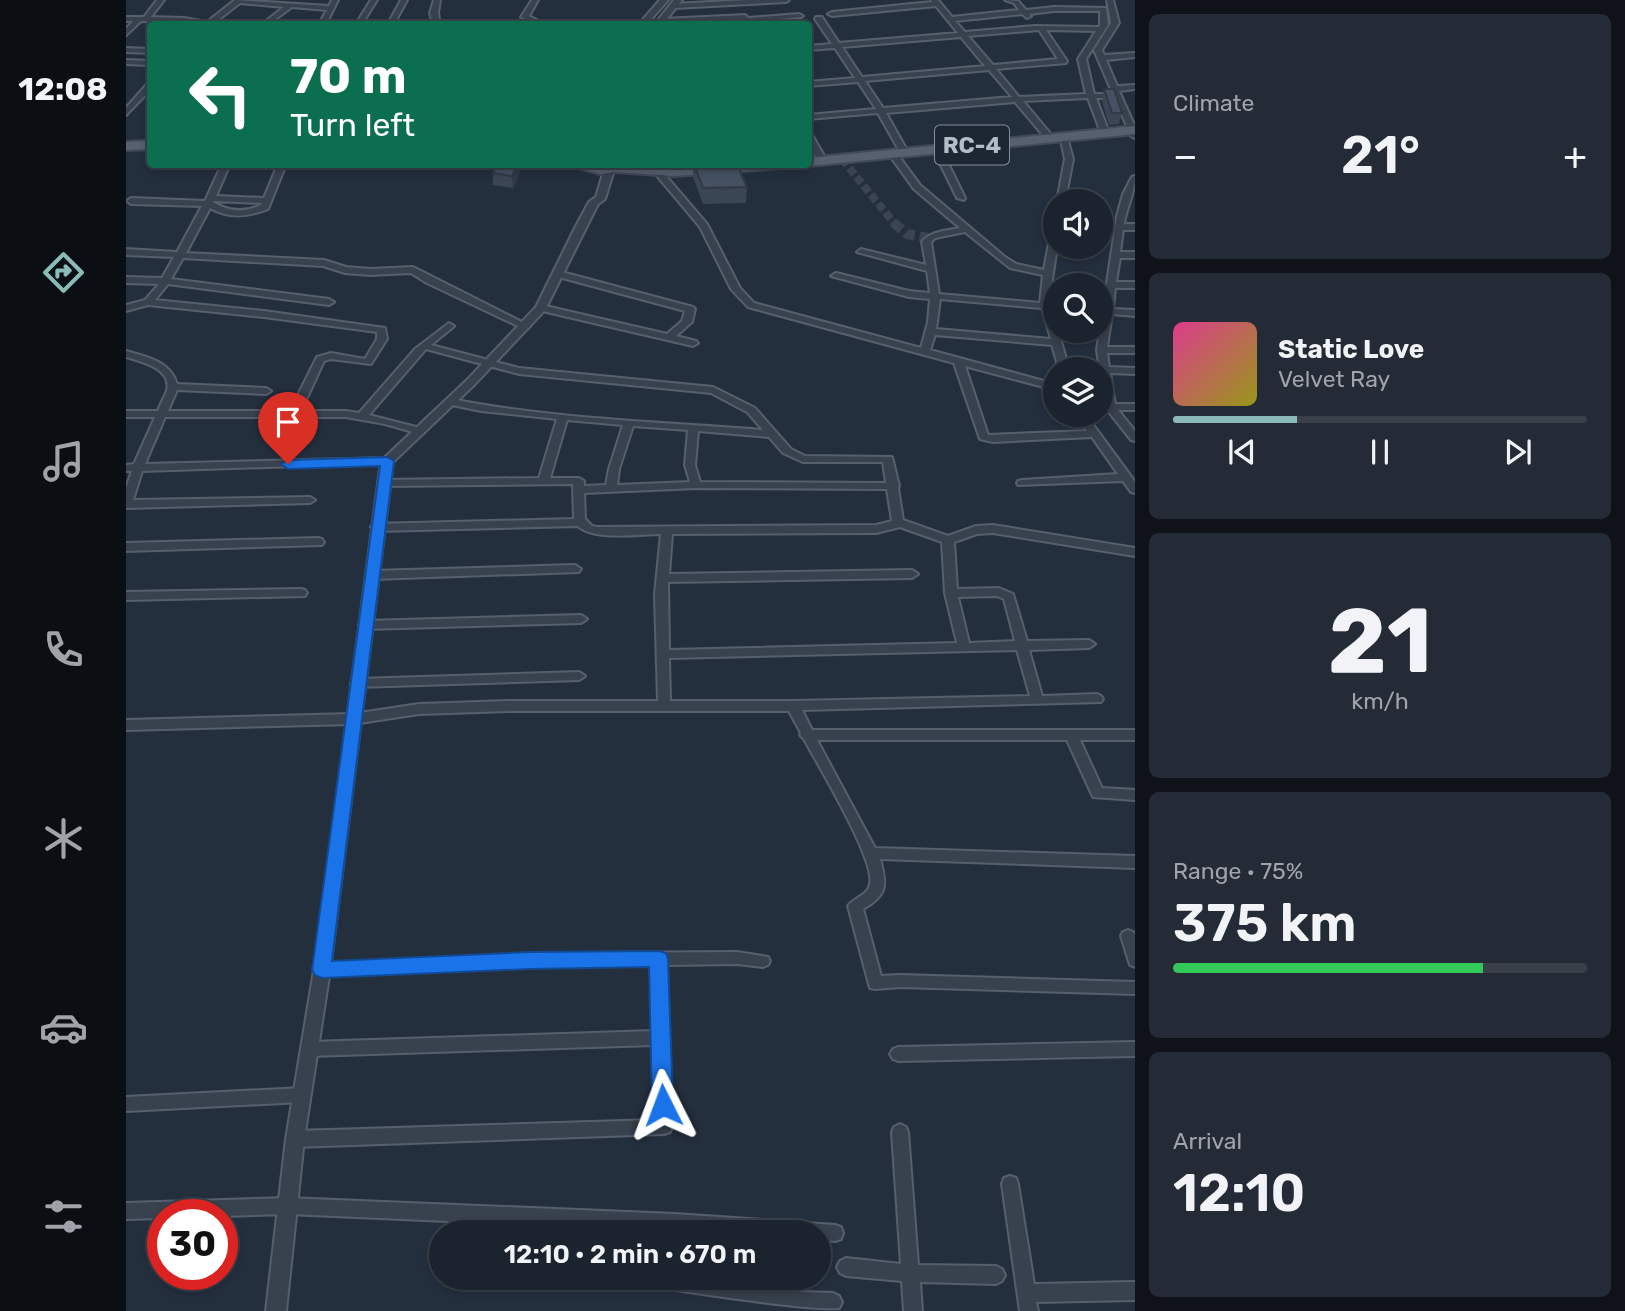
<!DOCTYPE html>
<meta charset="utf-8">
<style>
:root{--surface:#1b232e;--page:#242b36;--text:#f1f3f6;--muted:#a0a4aa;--line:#39404a;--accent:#8bbbb9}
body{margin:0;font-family:Rubik,sans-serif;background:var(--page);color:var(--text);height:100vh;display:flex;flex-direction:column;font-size:26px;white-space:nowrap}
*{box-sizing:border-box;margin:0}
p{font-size:23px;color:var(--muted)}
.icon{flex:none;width:38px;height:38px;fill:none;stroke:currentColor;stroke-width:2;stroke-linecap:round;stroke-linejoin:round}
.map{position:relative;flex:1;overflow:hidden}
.drawer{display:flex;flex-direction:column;gap:14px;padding:14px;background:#0f1319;width:490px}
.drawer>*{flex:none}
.top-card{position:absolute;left:21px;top:21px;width:665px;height:147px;border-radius:7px;box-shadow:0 4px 10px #0003,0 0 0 2px var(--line);background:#0b6e4f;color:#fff;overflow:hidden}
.fabs{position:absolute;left:917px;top:189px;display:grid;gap:14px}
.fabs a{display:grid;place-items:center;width:70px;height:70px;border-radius:50%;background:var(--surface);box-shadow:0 4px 10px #0003,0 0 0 2px var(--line);font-size:35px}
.speed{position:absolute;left:21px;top:1199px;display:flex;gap:14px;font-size:35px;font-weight:700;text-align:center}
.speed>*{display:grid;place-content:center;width:91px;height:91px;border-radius:50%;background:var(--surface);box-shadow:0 4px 10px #0003,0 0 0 2px var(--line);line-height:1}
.speed .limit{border:10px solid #d22;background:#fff;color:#111}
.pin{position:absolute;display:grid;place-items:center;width:60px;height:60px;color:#fff;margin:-72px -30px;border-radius:50% 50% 50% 0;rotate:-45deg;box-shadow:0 0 7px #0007}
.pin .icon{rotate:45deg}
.me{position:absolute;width:77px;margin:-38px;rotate:357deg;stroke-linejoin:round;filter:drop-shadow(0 0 5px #0008)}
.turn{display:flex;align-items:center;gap:24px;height:147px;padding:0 28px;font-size:32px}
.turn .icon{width:91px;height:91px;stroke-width:2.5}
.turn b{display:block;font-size:49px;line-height:60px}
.big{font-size:52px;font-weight:600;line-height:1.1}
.drawer .tile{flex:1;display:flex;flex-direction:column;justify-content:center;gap:10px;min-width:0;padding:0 24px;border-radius:10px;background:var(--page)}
.drawer .dial{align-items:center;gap:0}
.dial b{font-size:91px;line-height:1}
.song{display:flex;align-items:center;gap:21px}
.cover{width:84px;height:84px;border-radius:10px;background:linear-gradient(135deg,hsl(330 70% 55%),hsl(60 70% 35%))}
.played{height:7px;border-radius:4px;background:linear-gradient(90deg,var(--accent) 30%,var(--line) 30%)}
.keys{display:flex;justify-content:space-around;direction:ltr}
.heat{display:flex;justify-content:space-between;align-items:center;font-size:38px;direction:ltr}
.charge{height:10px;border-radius:5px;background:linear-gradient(90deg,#34c759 75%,var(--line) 0)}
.trip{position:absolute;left:303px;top:1220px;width:402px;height:70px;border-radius:35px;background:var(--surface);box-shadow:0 4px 10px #0003,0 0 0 2px var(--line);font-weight:600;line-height:70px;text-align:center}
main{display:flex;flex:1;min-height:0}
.dock{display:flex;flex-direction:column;width:126px;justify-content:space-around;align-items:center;background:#0b0e12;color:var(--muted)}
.dock .icon{width:49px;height:49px}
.dock .active{color:var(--accent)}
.dock b{font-size:32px;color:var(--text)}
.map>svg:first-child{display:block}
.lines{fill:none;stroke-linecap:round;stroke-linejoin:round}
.minor-tunnel-far1{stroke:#3a4453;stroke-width:8;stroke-dasharray:8 3.5;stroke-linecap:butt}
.minor-tunnel{stroke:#3a4453;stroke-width:10;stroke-dasharray:10 5;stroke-linecap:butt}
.minor-casing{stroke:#565f6c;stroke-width:4}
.tertiary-casing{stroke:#565f6c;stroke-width:4}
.primary-casing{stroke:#414a57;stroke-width:4}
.minor{fill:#38414e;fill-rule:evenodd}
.tertiary{fill:#38414e;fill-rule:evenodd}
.primary{fill:#56606e;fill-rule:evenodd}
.wall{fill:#3b4654}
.shaded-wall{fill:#303945}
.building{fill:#455162;stroke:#303945;stroke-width:2}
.route{fill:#1a73e8;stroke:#114b97;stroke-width:2}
.labels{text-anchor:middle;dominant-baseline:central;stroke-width:5;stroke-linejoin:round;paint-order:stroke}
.shield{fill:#1d2633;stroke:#878f9c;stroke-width:2}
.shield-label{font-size:23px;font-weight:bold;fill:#b4bcc9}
</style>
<main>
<nav class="dock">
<b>12:08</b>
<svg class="icon active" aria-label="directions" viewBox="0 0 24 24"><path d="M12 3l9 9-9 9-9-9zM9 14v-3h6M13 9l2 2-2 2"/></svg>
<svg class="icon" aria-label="music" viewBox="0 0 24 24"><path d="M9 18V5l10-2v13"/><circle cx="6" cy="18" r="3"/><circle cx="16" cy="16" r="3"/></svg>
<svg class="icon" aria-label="phone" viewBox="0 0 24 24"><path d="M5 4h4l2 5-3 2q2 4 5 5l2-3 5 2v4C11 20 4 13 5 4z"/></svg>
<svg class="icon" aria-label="climate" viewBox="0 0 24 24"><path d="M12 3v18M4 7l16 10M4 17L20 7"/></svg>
<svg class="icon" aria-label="car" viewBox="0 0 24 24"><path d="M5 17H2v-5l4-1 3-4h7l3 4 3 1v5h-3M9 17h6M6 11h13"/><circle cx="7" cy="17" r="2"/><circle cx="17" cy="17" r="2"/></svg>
<svg class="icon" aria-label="filters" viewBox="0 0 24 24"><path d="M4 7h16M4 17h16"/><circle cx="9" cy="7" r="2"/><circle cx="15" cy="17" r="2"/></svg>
</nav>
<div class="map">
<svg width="1009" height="1311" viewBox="0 0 1009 1311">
<rect width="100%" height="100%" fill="#242f3e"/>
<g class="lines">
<path class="minor-tunnel-far1" d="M716 159 769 224"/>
<path class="minor-tunnel" d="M768 223 781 234 802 238"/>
<g class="minor-casing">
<path id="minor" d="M31 0H38L25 17 58 18 81 22 109 0 203 6 206 0H212L200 24H193L201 10 166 7 143 24H136L158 7 114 3 87 24 15 21 0 35V29L7 21H0V17H18Z
M245 0H251L236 24H230Z
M275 0H281L268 24H262Z
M308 0H314L312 13 314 24H307L304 13Z
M406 0H412L403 16 418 24H410L395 17Z
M621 0H663L660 2 548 8 545 6 548 4Z
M805 0H812L826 17 893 10 888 3 879 0 892 1 900 10 928 7 980 8 982 25 960 59 968 94H987L968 50 985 23 981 0H987L993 23 976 50 978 55 1009 53V57L980 60 991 86 1009 85V89L993 91 1009 127V138L1005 136 989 98H970L983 133 979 135 975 133 962 98 897 101 928 138 924 140H921L889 102 760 113 782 152 778 154 774 152 752 113 682 119V115L750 109 732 82 682 86V82L729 78 709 48 682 50V46L706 44 689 19 690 17H696L713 43 832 33 810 6 706 16 702 14 706 12 806 2ZM928 11H974V25L973 27 909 26 839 32 829 21 896 14 901 18 905 16 903 14ZM913 30 932 59 867 65 842 36ZM920 30 970 31 952 59 960 94 893 97 870 69 940 63 941 61ZM835 37 859 66 736 77 716 47ZM863 70 886 97 757 108 739 81Z
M673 14 677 16 675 17 621 22 618 19 537 23 533 21 537 19 619 15 622 18Z
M0 48 24 49V53L0 52Z
M0 60 24 61V65L0 64Z
M21 84H24V90L0 115V108Z
M682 133 686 135 701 161 700 163 693 161 682 143Z
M934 135 941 137 947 159 939 201H931L939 159Z
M808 147 815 149 839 198 838 200 831 198 807 149Z
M763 151H769L794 185 879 257 890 264 918 270 925 232 929 229V247H931L923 299 929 322V331H932L943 369H933L926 345 809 335 804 350 929 384V390L839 366 862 435 961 431 950 415H960L1009 482V493L1005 492 997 481 892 485 891 483 892 481 896 480 992 474 966 437 867 442 854 439 828 363 622 307 605 289 574 227 527 171 534 169 581 224 614 288 628 303 795 348 802 322 804 299 783 297 705 276 710 273 783 291 804 293 801 271 731 252 735 249 800 265 796 242C805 231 819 231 834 228L788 189 762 153ZM839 232 884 268 917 275 914 303 813 294 805 242 809 238ZM814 299 916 308 925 339 810 329Z
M96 164H104L90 196 138 198 152 164H160L142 209C122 217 103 219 84 208L60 253 198 260 220 267 244 269 287 267 404 326 402 328H396L301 283 285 273 244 275 219 273 197 266 57 258 45 279 203 299 208 302 203 305 42 284 29 300 138 311 259 328 261 339 245 364 205 359 198 361 175 411H220L233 413 289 349 323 323 328 326 326 328 305 345 393 368 587 387 629 408 665 449 679 456 766 457 773 486 772 488 777 520 822 536 850 526 867 525 1009 548V556L867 533 851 534 828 542 831 589 873 588 887 594 901 641 963 640 969 644 963 648 903 650 916 696 971 694 975 696 977 699 975 702 676 710 686 730H1009V740H954L976 788 1009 790V800L967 797 941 740H691L749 848 1009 856V868L754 859C761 884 762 895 737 909L755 976 774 975 1009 982V994L774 987 749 989 744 988 722 906C728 897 742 896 744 884 750 861 692 765 678 739L674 735 675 733 663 711H383L293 714 227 724 0 730V720L227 714 293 704 383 701H532L529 594 535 534C513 534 468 541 452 526L251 531 245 527 247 524 448 519 447 484 257 486 252 483 257 480 413 478 431 419 355 411 321 404V400L325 399C426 419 535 422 637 430L621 412 585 393 393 374 300 349 243 415 298 429V433L294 434 259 424 220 417H39L19 464 261 458 265 459 266 461 265 463 16 471 7 500 184 497 189 500 184 503 0 508V488L6 471H0V465L8 464 29 417H0V411H32C34 404 39 397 41 390 46 368 15 362 0 357V351C21 357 44 361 51 384L140 388 145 391 140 394 51 390 42 411H164L191 357 205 353 239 359 251 339V332L138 317 22 305 0 311V305L19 300 33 284 0 283V277L36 278 48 257 0 255V249L51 252 76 206 5 204 1 201 5 198 79 201ZM87 201 136 203 135 205C118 213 103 212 87 202ZM441 420 497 425 483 469 480 485 458 486V481L453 478H424ZM507 426 562 430 559 465 564 482 491 485 493 469ZM572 431 643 437 657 453 677 462H757L760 483 574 482 569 465ZM570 488 761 489 766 521 750 525 471 527 466 526 459 519 458 493ZM774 527 816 542 819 593 831 643 543 650 542 582 786 578 792 574 786 570 543 574 546 534 750 533ZM871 596 878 599 889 641 843 643 832 597ZM891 650 904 696 667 701H544L543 658Z
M1009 176C1009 193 1000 208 998 224H1009V230H997L994 252H1009V258H994L990 282H1009V288H989L987 309 1009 310V316L986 314 981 347H1009V353H981L983 367 1009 368V374L984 373 989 404H1009V410H992L1009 431V441L1005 440 979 407 971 350 991 216 997 194 1006 177Z
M432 271 567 307 569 309 566 322 550 336 570 341 572 343 567 346 412 310 410 308 415 305 541 334 556 321 559 311 429 276 427 274Z
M192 538 196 539 198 542 196 545 0 551V543Z
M449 565 455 569 453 572 246 579 240 575 246 571Z
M175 589 179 590 181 593 179 596 0 600V592Z
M455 615 461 619 455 623 239 629 233 625 239 621Z
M453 672 459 676 453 680 231 687 225 683 231 679Z
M1002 930 1007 932 1009 935V967L1004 965 995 936 997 932Z
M611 952 642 957 644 961 642 965 637 967 611 964 541 965 546 1127 544 1132 538 1134 169 1147 163 1144 161 1139 163 1134 169 1131 530 1120 528 1045 184 1056 179 1054 176 1049 179 1044 184 1042 528 1031 526 965H454L196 976 191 974 189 970 191 966 196 964 454 953Z
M1009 1042V1056L772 1061 767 1059 764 1054 767 1049 772 1047Z
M176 1088 182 1090 184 1095 182 1100 176 1102 0 1111V1097Z
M774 1124 780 1127 782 1132 792 1265 870 1266 876 1269 879 1275 876 1281 870 1284 794 1282 796 1311H778L776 1281 720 1276 714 1273 711 1267 714 1261 720 1258 775 1264 766 1132 768 1127Z
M884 1176 890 1178 892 1184 908 1284 1009 1282V1300L910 1302 912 1311H894L876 1184 878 1178Z
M162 1198 549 1214 709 1225 715 1227 717 1233 715 1239 709 1241 693 1240V1232H574L162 1214 96 1216V1214H37V1218L0 1219V1203Z
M535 1278H582L676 1292 707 1293 713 1296 716 1302 713 1308C689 1311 575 1294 543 1289L537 1286Z"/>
</g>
<g class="tertiary-casing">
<path id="tertiary" d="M534 0H542L521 24H513Z
M548 0H556L537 24H529Z
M483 167 488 170 479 199 472 204 419 310 349 384 267 462 204 970 178 1139 160 1311H140L160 1139 188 970 255 461 341 380 410 307 450 226 463 202 470 197 478 170Z"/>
</g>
<g class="primary-casing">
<path id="primary" d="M1009 126V134L682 166 677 164H682V158Z
M24 141V149L0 150V142Z
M439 164 548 168 663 164 657 168 548 176 489 172 474 174Z"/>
</g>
<use href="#minor" class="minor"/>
<use href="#tertiary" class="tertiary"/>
<use href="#primary" class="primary"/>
</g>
<path class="wall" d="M978 89 996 113 993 124 983 125 976 101Z
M567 164H611L621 187 620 203 577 204 567 177Z
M396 168 387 188 367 185V173Z"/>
<path class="shaded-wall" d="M392 164H396V168L387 188 386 176Z"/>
<path class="building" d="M978 89H988L996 113H986Z
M371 164H392L386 176 367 173Z
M568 164H611L621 187 577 188Z"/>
<path class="route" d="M261 457 268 461 206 961 404 952 533 951 540 953 542 959 547 1105 544 1111 537 1114 529 1111 526 1105 523 967 404 969 196 978 189 975 186 970 254 466 162 469 155 464 162 460Z"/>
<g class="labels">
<rect class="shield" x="809" y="125.5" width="74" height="39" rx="5"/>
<g class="shield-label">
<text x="846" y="145">RC-4</text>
</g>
</g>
</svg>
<div class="fabs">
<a><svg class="icon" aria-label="sound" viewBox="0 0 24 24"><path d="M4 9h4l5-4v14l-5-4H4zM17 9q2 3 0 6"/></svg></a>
<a><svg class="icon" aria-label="search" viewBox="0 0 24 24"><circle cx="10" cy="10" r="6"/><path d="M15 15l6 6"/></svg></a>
<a><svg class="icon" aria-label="layers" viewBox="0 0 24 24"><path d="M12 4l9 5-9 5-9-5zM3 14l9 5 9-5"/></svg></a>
</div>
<div class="speed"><div class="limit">30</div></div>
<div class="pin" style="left:162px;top:464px;background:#d93025"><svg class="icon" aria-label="arrive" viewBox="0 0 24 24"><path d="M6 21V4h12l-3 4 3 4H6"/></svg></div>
<svg class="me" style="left:537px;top:1105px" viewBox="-20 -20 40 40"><path d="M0-17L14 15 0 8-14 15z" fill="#1a73e8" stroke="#fff" stroke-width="4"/></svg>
<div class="trip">12:10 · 2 min · 670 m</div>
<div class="top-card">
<div class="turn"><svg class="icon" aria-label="left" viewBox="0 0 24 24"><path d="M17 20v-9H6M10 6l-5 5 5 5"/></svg><div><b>70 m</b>Turn left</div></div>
</div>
</div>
<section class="drawer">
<div class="tile"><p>Climate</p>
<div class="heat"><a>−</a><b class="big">21°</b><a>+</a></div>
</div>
<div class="tile">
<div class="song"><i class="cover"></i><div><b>Static Love</b><p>Velvet Ray</p></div></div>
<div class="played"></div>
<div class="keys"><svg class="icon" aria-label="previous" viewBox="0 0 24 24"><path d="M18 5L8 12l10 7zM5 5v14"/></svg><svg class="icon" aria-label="pause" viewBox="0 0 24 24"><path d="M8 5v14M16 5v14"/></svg><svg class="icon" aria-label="next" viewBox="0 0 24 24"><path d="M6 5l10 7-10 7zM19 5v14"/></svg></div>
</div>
<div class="tile dial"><b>21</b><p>km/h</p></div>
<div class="tile"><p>Range · 75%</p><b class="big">375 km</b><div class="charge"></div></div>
<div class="tile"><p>Arrival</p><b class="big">12:10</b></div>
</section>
</main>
